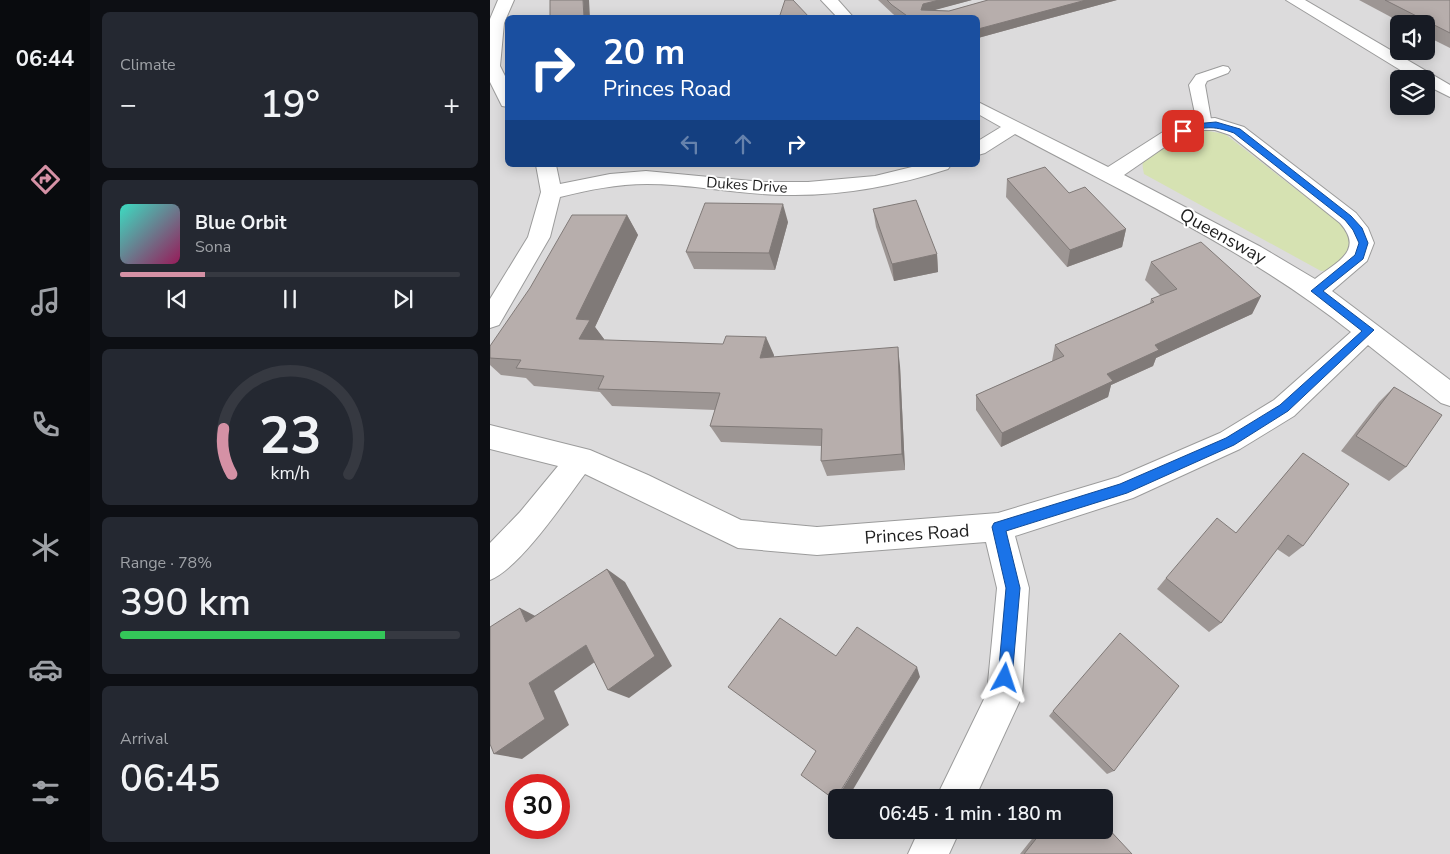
<!DOCTYPE html>
<meta charset="utf-8">
<style>
:root{--surface:#171b24;--page:#242831;--text:#f1f3f6;--muted:#9ea1a6;--line:#363941;--accent:#d591a5}
body{margin:0;font-family:"Nunito Sans",sans-serif;background:var(--page);color:var(--text);height:100vh;display:flex;flex-direction:column;font-size:19px;white-space:nowrap}
*{box-sizing:border-box;margin:0}
p{font-size:16px;color:var(--muted)}
.icon{flex:none;width:28px;height:28px;fill:none;stroke:currentColor;stroke-width:2;stroke-linecap:round;stroke-linejoin:round}
.map{position:relative;flex:1;overflow:hidden}
.panel{display:flex;flex-direction:column;gap:12px;padding:12px;background:#0d0f14;width:400px}
.panel>*{flex:none}
.top-card{position:absolute;left:15px;top:15px;width:475px;height:152px;border-radius:8px;box-shadow:0 2px 12px #0003;background:#1a4fa0;color:#fff;overflow:hidden}
.controls{position:absolute;left:900px;top:15px;display:grid;gap:10px}
.controls a{display:grid;place-items:center;width:45px;height:45px;border-radius:8px;background:var(--surface);box-shadow:0 2px 12px #0003;font-size:25px}
.speed{position:absolute;left:15px;top:774px;display:flex;gap:10px;font-size:25px;font-weight:700;text-align:center}
.speed>*{display:grid;place-content:center;width:65px;height:65px;border-radius:50%;background:var(--surface);box-shadow:0 2px 12px #0003;line-height:1}
.speed .limit{border:8px solid #d22;background:#fff;color:#111}
.pin{position:absolute;display:grid;place-items:center;width:42px;height:42px;color:#fff;margin:-21px;border-radius:10px;box-shadow:0 2px 8px #0006}
.me{position:absolute;width:55px;margin:-28px;rotate:5deg;stroke-linejoin:round;filter:drop-shadow(0 0 4px #0008)}
.turn{display:flex;align-items:center;gap:18px;height:105px;padding:0 15px;font-size:22px}
.turn .icon{width:65px;height:65px;stroke-width:2.5}
.turn b{display:block;font-size:35px;line-height:42px}
.lanes{display:flex;align-items:center;height:48px;padding:0 15px;background:#0003;justify-content:center;gap:25px;direction:ltr}
.lanes .off{opacity:.35}
.big{font-size:38px;font-weight:600;line-height:1.1}
.panel .tile{flex:1;display:flex;flex-direction:column;justify-content:center;gap:8px;min-width:0;padding:0 18px;border-radius:8px;background:var(--page)}
.panel .dial{align-items:center;gap:0}
.dial svg{height:130px;overflow:visible;fill:none;stroke:var(--line);stroke-width:7;stroke-linecap:round;text-anchor:middle}
.dial text{fill:var(--text);stroke:none}
.song{display:flex;align-items:center;gap:15px}
.cover{width:60px;height:60px;border-radius:8px;background:linear-gradient(135deg,hsl(170 70% 55%),hsl(330 70% 35%))}
.played{height:5px;border-radius:2px;background:linear-gradient(90deg,var(--accent) 25%,var(--line) 25%)}
.keys{display:flex;justify-content:space-around;direction:ltr}
.heat{display:flex;justify-content:space-between;align-items:center;font-size:28px;direction:ltr}
.charge{height:8px;border-radius:4px;background:linear-gradient(90deg,#34c759 78%,var(--line) 0)}
.trip{position:absolute;left:338px;top:789px;width:285px;height:50px;border-radius:8px;background:var(--surface);box-shadow:0 2px 12px #0003;font-weight:600;line-height:50px;text-align:center}
main{display:flex;flex:1;min-height:0}
.tab-bar{display:flex;flex-direction:column;width:90px;justify-content:space-around;align-items:center;background:#090b0e;color:var(--muted)}
.tab-bar .icon{width:35px;height:35px}
.tab-bar .active{color:var(--accent)}
.tab-bar b{font-size:22px;color:var(--text)}
.map>svg:first-child{display:block}
.residential{fill:#dcdbdc;fill-rule:evenodd}
.grass{fill:#d6e2b2}
.lines{fill:none;stroke-linecap:round;stroke-linejoin:round}
.service-casing{stroke:#9b9b9b;stroke-width:2}
.minor-casing{stroke:#9b9b9b;stroke-width:2}
.tertiary-casing{stroke:#9b9b9b;stroke-width:2}
.service{fill:#fff;fill-rule:evenodd}
.minor{fill:#fff;fill-rule:evenodd}
.tertiary{fill:#fff;fill-rule:evenodd}
.wall{fill:#9d9694}
.shaded-wall{fill:#807a78}
.building{fill:#b7aeac;stroke:#807a78}
.route{fill:#1a73e8;stroke:#114b97}
.labels{text-anchor:middle;dominant-baseline:central;stroke-width:4;stroke-linejoin:round;paint-order:stroke}
.far-street-label{font-size:15px;fill:#1e1e1e;stroke:#fff}
.street-label{font-size:18px;fill:#1e1e1e;stroke:#fff}
</style>
<main>
<nav class="tab-bar">
<b>06:44</b>
<svg class="icon active" aria-label="directions" viewBox="0 0 24 24"><path d="M12 3l9 9-9 9-9-9zM9 14v-3h6M13 9l2 2-2 2"/></svg>
<svg class="icon" aria-label="music" viewBox="0 0 24 24"><path d="M9 18V5l10-2v13"/><circle cx="6" cy="18" r="3"/><circle cx="16" cy="16" r="3"/></svg>
<svg class="icon" aria-label="phone" viewBox="0 0 24 24"><path d="M5 4h4l2 5-3 2q2 4 5 5l2-3 5 2v4C11 20 4 13 5 4z"/></svg>
<svg class="icon" aria-label="climate" viewBox="0 0 24 24"><path d="M12 3v18M4 7l16 10M4 17L20 7"/></svg>
<svg class="icon" aria-label="car" viewBox="0 0 24 24"><path d="M5 17H2v-5l4-1 3-4h7l3 4 3 1v5h-3M9 17h6M6 11h13"/><circle cx="7" cy="17" r="2"/><circle cx="17" cy="17" r="2"/></svg>
<svg class="icon" aria-label="filters" viewBox="0 0 24 24"><path d="M4 7h16M4 17h16"/><circle cx="9" cy="7" r="2"/><circle cx="15" cy="17" r="2"/></svg>
</nav>
<section class="panel">
<div class="tile"><p>Climate</p>
<div class="heat"><a>−</a><b class="big">19°</b><a>+</a></div>
</div>
<div class="tile">
<div class="song"><i class="cover"></i><div><b>Blue Orbit</b><p>Sona</p></div></div>
<div class="played"></div>
<div class="keys"><svg class="icon" aria-label="previous" viewBox="0 0 24 24"><path d="M18 5L8 12l10 7zM5 5v14"/></svg><svg class="icon" aria-label="pause" viewBox="0 0 24 24"><path d="M8 5v14M16 5v14"/></svg><svg class="icon" aria-label="next" viewBox="0 0 24 24"><path d="M6 5l10 7-10 7zM19 5v14"/></svg></div>
</div>
<div class="tile dial"><svg viewBox="0 0 100 80">
<path d="M14 69A42 42 0 1 1 86 69"/>
<path d="M14 69A42 42 0 0 1 9 41" stroke="#d591a5"/>
<text x="50" y="56" font-size="32" font-weight="700">23</text>
<text x="50" y="72" font-size="11">km/h</text>
</svg></div>
<div class="tile"><p>Range · 78%</p><b class="big">390 km</b><div class="charge"></div></div>
<div class="tile"><p>Arrival</p><b class="big">06:45</b></div>
</section>
<div class="map">
<svg width="960" height="854" viewBox="0 0 960 854">
<rect width="100%" height="100%" fill="#eee9e6"/>
<path class="residential" d="M0 0H960V854H0ZM18 18H488V165H18ZM909 24H936V51H909ZM909 79H936V106H909ZM26 785H69V828H26ZM346 798H614V830H346Z"/>
<path class="grass" d="M707 129 735 134 852 225 866 243 849 270 831 271 654 174C653 168 651 163 655 158 666 144 691 135 707 129Z"/>
<g class="lines">
<g class="service-casing">
<path id="service" d="M733 66 738 67 740 70 738 73 717 81 715 85 722 125 714 130 708 128 699 85 706 75Z"/>
</g>
<g class="minor-casing">
<path id="minor" d="M8 0H24L14 23 10 66 18 82V107L12 106 0 82V19Z
M331 0H348L364 18H348Z
M488 102 618 167 676 130 711 119 725 118 754 127 866 213 878 228 884 243 877 261 842 291 960 380V406L951 403 878 345 804 416 750 449 643 498 525 536 539 588 532 696 485 798H446L497 693 507 588 496 542 327 555 248 548 95 474C74 502 30 568 0 580V543L30 512 68 466 0 449V425L100 450 158 475 251 520 327 527 508 513 628 477 730 433 784 400 861 332C759 251 640 196 525 134L495 153 488 155V141L511 127 488 114ZM711 130H725L740 135 850 223C875 251 846 262 825 279L771 247 634 175 676 146Z
M46 165H66L70 184 120 174 156 171 272 182H318L385 176 430 165H461L458 169C405 186 353 196 297 195 250 195 204 184 157 184 127 184 99 190 70 197L60 237 9 325 0 328V299L38 237 51 192Z
M429 830H470L459 854H418Z"/>
</g>
<g class="tertiary-casing">
<path id="tertiary" d="M796 0H815L960 85V97L936 85V79H925Z"/>
</g>
<use href="#service" class="service"/>
<use href="#minor" class="minor"/>
<use href="#tertiary" class="tertiary"/>
</g>
<path class="wall" d="M388 0H482L443 10 459 11 498 0H627L488 38V18H408L403 14Z
M869 0H960V48L936 36V24H914Z
M517 179 579 193 636 229 632 247 577 267 516 197Z
M383 209 447 254 448 272 404 281 386 227Z
M137 215 148 235 105 327 114 339V340L284 355V357L410 366 415 470 337 476 331 461V446L231 442 220 426 225 410 122 406 110 392 44 386 36 378 11 375 0 365V346Z
M298 222 285 270 204 269 196 252Z
M661 262 771 296 762 314 666 358 663 366 621 385 618 397 511 447 486 410V395L562 361 565 345 660 303 661 299 671 296 655 280Z
M904 387 916 467 899 481 851 451 889 402Z
M813 453V546L799 557 787 549 731 623 719 632 667 589 676 578 746 533Z
M563 711 624 771 617 774 559 716Z
M583 791 589 798H574L578 793Z
M549 830H614L642 854H530Z"/>
<path class="shaded-wall" d="M93 0H99L100 18H94Z
M449 0H482L434 13 431 10 433 4Z
M596 0H627L488 38V29Z
M293 204 298 222 285 270 279 253Z
M137 215 148 235 105 327 114 339 104 358 89 339 86 319Z
M636 229 632 247 577 267 580 250Z
M447 254 448 272 404 281 402 264Z
M771 296 762 314 666 358 663 366 621 385 618 397 511 447 512 433 617 374 665 345Z
M276 337 284 355 278 376 270 358Z
M408 347 410 366 415 470 412 454Z
M117 569 135 582 182 666 139 698 118 690Z
M30 608 53 620 36 622Z
M96 645 116 654 64 691 79 725 32 759 4 754 39 683Z
M427 667 430 677 358 798H347Z"/>
<path class="building" d="M60 0H93L94 18H60Z
M295 0H303L320 18H289Z
M397 0H449L433 4 431 10 459 11 498 0H596L488 29V18H420L402 5Z
M895 0H960V33Z
M555 167 579 193 595 187 636 229 580 250 517 179Z
M426 200 447 254 402 264 383 209Z
M215 203 293 204 279 253 196 252Z
M82 215H137L86 319 100 320 89 339 233 344 236 336 276 337 270 358 408 347 412 454 331 461 332 429 220 426 230 393 108 389 114 376 26 368 31 360 0 358V346L40 288Z
M711 242 771 296 665 345 669 350 617 374 623 381 512 433 486 395 574 356 565 345 664 302 661 299 687 289 661 262Z
M904 387 952 415 916 467 866 436Z
M813 453 859 484 813 546 798 535 731 623 676 578 727 518 746 533Z
M117 569 165 656 118 690 96 645 39 683 55 719 4 754 0 744V627L30 608 36 622Z
M290 618 346 656 367 627 427 667 345 800 311 775 326 751 238 687Z
M630 633 689 686 624 771 563 711Z
M583 791 589 798H578Z
M614 824 642 854H534L553 830H614Z"/>
<path class="route" d="M726 122 750 129 861 216 872 228 878 243 873 259 833 291 884 330 798 411 744 445 637 493 516 531 530 588 522 678 520 683 515 685 510 683 508 678 516 588 502 527 504 523 630 484 736 438 790 405 872 331 821 291 865 255 869 243 863 230 855 220 744 133C722 125 714 127 693 133L689 131 704 124Z"/>
<g class="labels">
<g class="far-street-label">
<text transform="translate(257 185) rotate(4)">Dukes Drive</text>
</g>
<g class="street-label">
<text transform="translate(733 236) rotate(29)">Queensway</text>
<text transform="translate(427 534) rotate(-4)">Princes Road</text>
</g>
</g>
</svg>
<div class="controls">
<a><svg class="icon" aria-label="sound" viewBox="0 0 24 24"><path d="M4 9h4l5-4v14l-5-4H4zM17 9q2 3 0 6"/></svg></a>
<a><svg class="icon" aria-label="layers" viewBox="0 0 24 24"><path d="M12 4l9 5-9 5-9-5zM3 14l9 5 9-5"/></svg></a>
</div>
<div class="speed"><div class="limit">30</div></div>
<div class="pin" style="left:693px;top:131px;background:#d93025"><svg class="icon" aria-label="arrive" viewBox="0 0 24 24"><path d="M6 21V4h12l-3 4 3 4H6"/></svg></div>
<svg class="me" style="left:515px;top:678px" viewBox="-20 -20 40 40"><path d="M0-17L14 15 0 8-14 15z" fill="#1a73e8" stroke="#fff" stroke-width="4"/></svg>
<div class="trip">06:45 · 1 min · 180 m</div>
<div class="top-card">
<div class="turn"><svg class="icon" aria-label="right" viewBox="0 0 24 24"><path d="M7 20v-9h11M14 6l5 5-5 5"/></svg><div><b>20 m</b>Princes Road</div></div>
<div class="lanes"><svg class="icon off" aria-label="left" viewBox="0 0 24 24"><path d="M17 20v-9H6M10 6l-5 5 5 5"/></svg><svg class="icon off" aria-label="ahead" viewBox="0 0 24 24"><path d="M12 20V5M6 11l6-6 6 6"/></svg><svg class="icon" aria-label="right" viewBox="0 0 24 24"><path d="M7 20v-9h11M14 6l5 5-5 5"/></svg></div>
</div>
</div>
</main>
